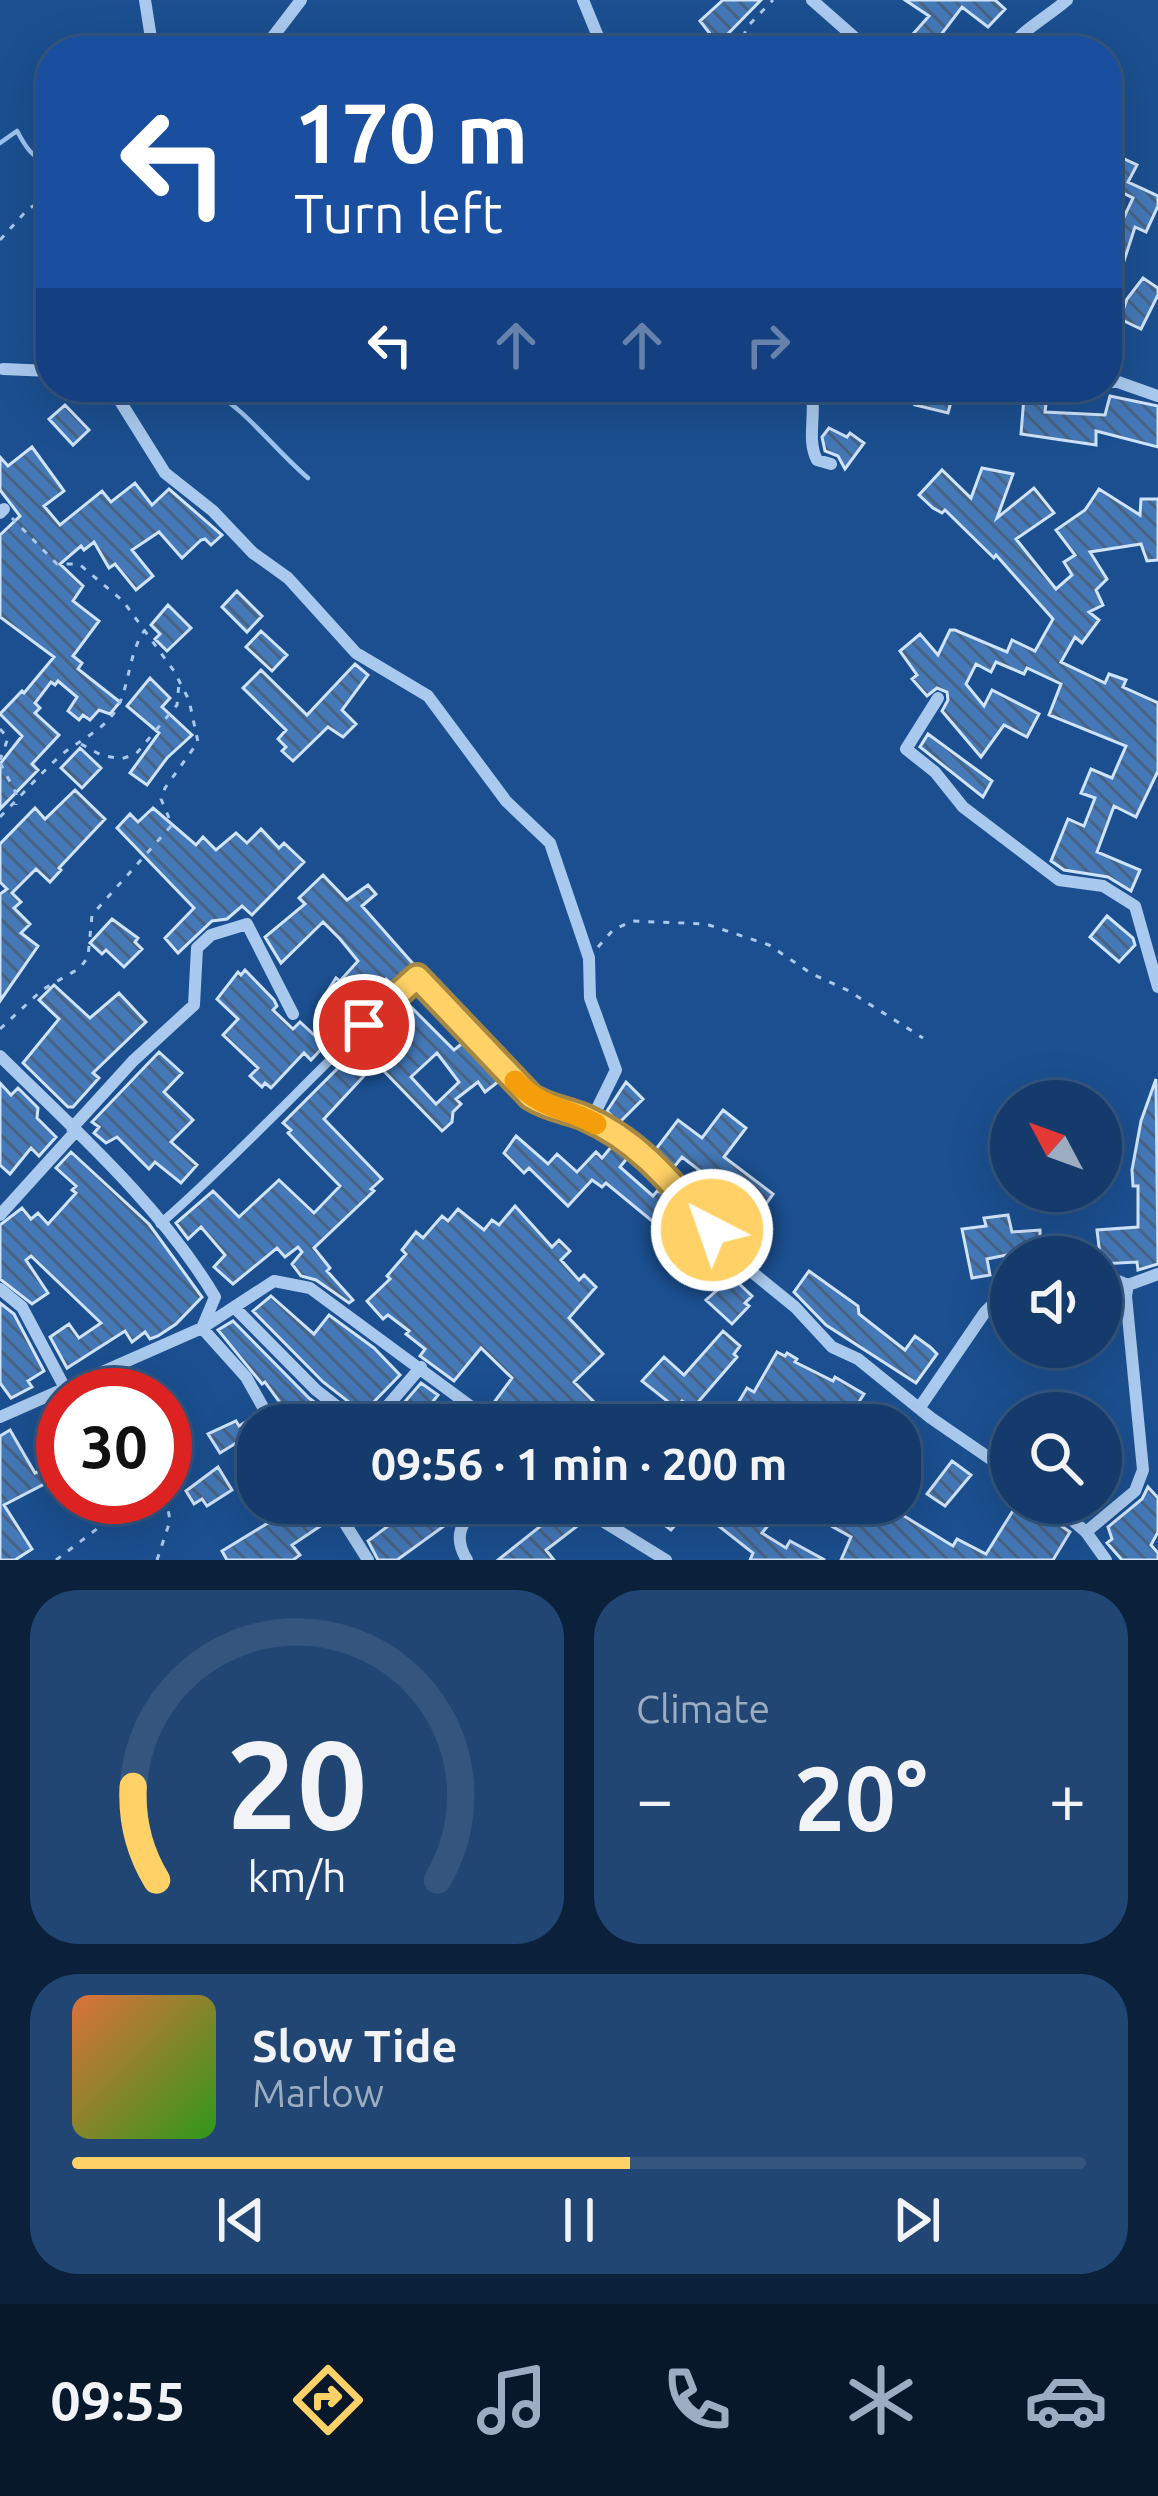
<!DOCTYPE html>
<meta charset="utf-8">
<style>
:root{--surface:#143b6b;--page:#214673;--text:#f1f3f6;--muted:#9dadc1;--line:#33557e;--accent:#ffd166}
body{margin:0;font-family:Ubuntu,sans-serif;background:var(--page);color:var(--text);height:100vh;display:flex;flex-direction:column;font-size:45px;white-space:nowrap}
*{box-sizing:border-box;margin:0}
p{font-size:39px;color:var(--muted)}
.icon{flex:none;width:66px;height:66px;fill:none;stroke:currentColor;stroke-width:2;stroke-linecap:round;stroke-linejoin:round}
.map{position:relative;height:1560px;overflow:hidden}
.panel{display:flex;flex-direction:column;gap:30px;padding:30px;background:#0b203b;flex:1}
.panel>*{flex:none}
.top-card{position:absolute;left:36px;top:36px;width:1086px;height:366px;border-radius:48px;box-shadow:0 12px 48px #0002,0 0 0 3px var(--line);background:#1a4fa0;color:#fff;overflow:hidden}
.needle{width:78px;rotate:311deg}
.buttons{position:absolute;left:990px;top:1080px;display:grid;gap:24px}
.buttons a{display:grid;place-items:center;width:132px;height:132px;border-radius:50%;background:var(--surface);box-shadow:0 12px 48px #0002,0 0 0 3px var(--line);font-size:60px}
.speed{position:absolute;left:36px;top:1368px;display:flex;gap:24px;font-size:60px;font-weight:700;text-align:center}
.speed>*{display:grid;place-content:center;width:156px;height:156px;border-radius:50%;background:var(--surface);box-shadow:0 12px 48px #0002,0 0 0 3px var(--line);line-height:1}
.speed .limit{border:18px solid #d22;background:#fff;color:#111}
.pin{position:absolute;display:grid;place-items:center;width:102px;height:102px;color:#fff;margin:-51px;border:6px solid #fff;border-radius:50%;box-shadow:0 3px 12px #0007}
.me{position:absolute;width:132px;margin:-66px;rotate:319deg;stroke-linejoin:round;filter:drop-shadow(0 0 9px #0008)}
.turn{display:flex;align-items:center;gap:42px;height:252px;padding:0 60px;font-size:54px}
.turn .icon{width:156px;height:156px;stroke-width:2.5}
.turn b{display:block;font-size:84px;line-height:102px}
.lanes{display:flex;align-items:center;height:114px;padding:0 60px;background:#0003;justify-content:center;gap:60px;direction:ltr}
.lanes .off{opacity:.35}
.big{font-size:90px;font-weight:700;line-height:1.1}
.panel .card{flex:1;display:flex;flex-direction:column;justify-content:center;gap:18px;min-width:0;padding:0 42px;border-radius:48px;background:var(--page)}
.panel .dial{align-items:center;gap:0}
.dial svg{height:312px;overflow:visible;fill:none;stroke:var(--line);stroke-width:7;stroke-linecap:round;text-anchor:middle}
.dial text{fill:var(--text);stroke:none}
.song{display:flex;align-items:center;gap:36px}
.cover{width:144px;height:144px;border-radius:18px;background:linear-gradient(135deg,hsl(20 70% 55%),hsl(110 70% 35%))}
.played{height:12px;border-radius:6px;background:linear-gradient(90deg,var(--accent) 55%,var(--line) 55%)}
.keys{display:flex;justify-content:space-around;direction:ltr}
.heat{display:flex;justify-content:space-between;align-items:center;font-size:66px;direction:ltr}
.panel .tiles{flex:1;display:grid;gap:30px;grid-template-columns:1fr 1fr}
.card:last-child{grid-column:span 2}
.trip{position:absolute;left:237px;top:1404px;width:684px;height:120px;border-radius:48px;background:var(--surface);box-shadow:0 12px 48px #0002,0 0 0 3px var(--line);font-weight:700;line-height:120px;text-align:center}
.tabs{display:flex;height:192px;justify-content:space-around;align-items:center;background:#08182b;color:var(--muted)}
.tabs .icon{width:84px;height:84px}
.tabs .on{color:var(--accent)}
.tabs b{font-size:54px;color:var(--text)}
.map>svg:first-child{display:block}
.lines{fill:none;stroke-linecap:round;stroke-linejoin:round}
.stream{stroke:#9cc4f0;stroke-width:4.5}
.building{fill:url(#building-back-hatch);stroke:#cfe3fa;stroke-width:3;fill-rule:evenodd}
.path{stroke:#a9c9ee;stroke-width:3;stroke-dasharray:6 9;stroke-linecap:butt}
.service{stroke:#a9c9ee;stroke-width:9}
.minor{stroke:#a9c9ee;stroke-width:12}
.route-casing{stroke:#a68842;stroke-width:30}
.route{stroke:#ffd166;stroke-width:21}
.slow{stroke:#f59e0b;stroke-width:21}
</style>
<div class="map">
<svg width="1158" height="1560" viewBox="0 0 1158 1560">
<defs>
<pattern id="building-back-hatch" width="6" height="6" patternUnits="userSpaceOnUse" patternTransform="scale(3)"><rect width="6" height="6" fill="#4478b7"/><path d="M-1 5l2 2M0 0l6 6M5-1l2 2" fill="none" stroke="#486282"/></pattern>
</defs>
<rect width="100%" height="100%" fill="#1b4f8f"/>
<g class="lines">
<path class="stream" d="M0 143 17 131C24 143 31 159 47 160L51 155
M206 387C245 408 274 449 308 478"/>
</g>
<path class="building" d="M723 0H761L718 44 700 21Z
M905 0H995L1005 9 988 27 962 7 940 36 958 51H916L906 42 929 16Z
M1116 155 1137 165 1128 182 1158 196V206L1146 232 1135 227 1109 307 1107 226 1118 230 1133 198 1107 185V160L1112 163Z
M1143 278 1158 288V295L1141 329 1120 319 1127 299Z
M920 387H955L948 413 915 405Z
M1110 396 1158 406V447L1096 431V445L1021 434 1024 397 1039 399 1038 403 1046 404 1045 412 1105 415Z
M65 405 89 430 73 445 49 419Z
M829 428 847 437 850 433 864 443 845 469 838 456 825 451 822 437Z
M32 447 64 491 44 506 60 525 102 491 111 502 135 483 152 505 169 489 222 535 211 545 205 539 201 540 182 558 159 532 132 550 153 576 136 590 115 564 109 568 94 542 84 550 81 546 60 564 83 586 73 601 99 621 73 656 82 663 78 669 120 702 110 714 99 710 90 720 83 715 79 720 68 711 77 697 58 681 55 685 51 682 35 703 40 708 35 713 59 735 32 764 38 770 0 809V764L22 736 0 714 22 691 24 693 54 657 0 617V535L20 516 0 490V457L8 466Z
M982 468 1013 474 997 518 1034 488 1054 513 1016 539 1056 589 1072 575 1064 562 1075 555 1056 530 1085 510 1099 489 1140 515 1141 499H1158V560L1147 561 1141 544 1090 552 1107 579 1096 590 1103 605 1089 612 1099 620 1082 643 1075 637 1061 662 1105 683 1109 674 1126 680 1123 687 1158 703V771L1136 817 1114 806 1097 852 1140 870 1131 891 1108 877 1064 870 1051 861 1068 819 1084 826 1095 798 1081 793 1091 769 1112 778 1126 746 1049 715 1061 684 1027 668 1024 674 996 662 991 672 976 664 966 684 984 706 992 690 1039 714 1027 737 1004 725 981 757 942 711 948 700 947 692 937 688 927 696 912 679 917 675 900 651 920 634 938 655 950 630H955L1007 652 1012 640 1035 651 1053 619 996 555 994 558 945 510 942 513 933 508 919 495 942 470 971 498Z
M237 591 262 616 247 632 222 607Z
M168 605 191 628 167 651 155 639 160 634 151 625Z
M261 631 287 655 272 671 246 647Z
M355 664 368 675 342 710 356 724 343 737 328 727 293 761 282 751 286 747 278 739 286 730 243 688 261 670 307 715Z
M150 678 170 698 162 707 192 735 167 758 147 785 130 773 159 733 127 706Z
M928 734 992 781 983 797 920 747Z
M80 748 101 768 82 788 61 768Z
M75 790 105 819 59 868 61 870 50 882 36 869 12 893 21 902 14 908 30 924 21 933 38 946 0 1001V894L7 889 0 882V844L35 808 45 819Z
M153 808 196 845 203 837 216 850 236 833 247 843 261 829 279 848 284 843 304 862 252 915 242 906 227 919 212 921 178 953 165 938 194 908 117 828 130 814 138 822Z
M323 875 347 900 368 885 376 894 362 906 415 966 394 986 386 979 375 990 354 1013 360 1018 351 1027 329 1008 332 1003 324 997 336 978 340 981 358 961 340 939 323 922 281 963 265 937 305 904 299 898Z
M1107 916 1133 938 1135 945 1119 962 1090 937Z
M112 919 138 938 135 942 142 949 124 967 106 950 102 954 90 943Z
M245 970 274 1000 277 1006 273 1010 293 1029 300 1022 325 1045 311 1060 304 1053 271 1088 265 1083 262 1087 250 1076 258 1068 223 1035 238 1019 217 999 238 972 241 975Z
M54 985 90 1018 119 993 146 1022 93 1073 99 1078 73 1107H68L23 1063 59 1019 39 1000Z
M405 1001 454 1050 464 1042 499 1081 485 1092 478 1082 456 1099 461 1104 453 1112 452 1122 442 1131 376 1063 324 1119 382 1179 371 1189 374 1191 314 1248 330 1268 327 1271 353 1300 349 1303 316 1280 301 1276 292 1264 302 1252 298 1247 285 1257 277 1248 233 1284 214 1267 225 1255 201 1227 188 1239 176 1223 213 1191 239 1217 279 1180 314 1213 340 1186 288 1133 291 1130 283 1123ZM437 1053 459 1082 436 1104 411 1077Z
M159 1052 182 1073 164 1092 193 1120 171 1142 197 1165 181 1183 155 1162 149 1169 117 1137 106 1143 94 1133 99 1127 92 1122Z
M1156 1079 1158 1264 1138 1270 1137 1262 1101 1264 1097 1230 1138 1227V1186H1133L1132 1170 1141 1121Z
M626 1082 643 1099 619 1123 607 1111Z
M0 1083 11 1095 18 1088 38 1108 37 1118 56 1137 39 1156 31 1148 10 1174 0 1165Z
M723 1110 746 1128 724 1157 773 1194 761 1211 740 1196 737 1199 682 1157 674 1167 656 1149 678 1120 702 1138Z
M516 1136 548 1164 557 1154 577 1172 596 1152 602 1158 612 1146 629 1156 620 1167 653 1196 658 1190 674 1203 657 1225 606 1183 602 1187 592 1180 568 1206 529 1168 524 1173 504 1153Z
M71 1152 149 1224 202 1297 176 1324 158 1336 150 1339 145 1332 132 1342 125 1331 67 1368 50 1337 69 1324 79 1338 101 1323 31 1256 26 1260 48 1293 32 1304 0 1279V1225L22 1208 31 1219 38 1213 48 1224 76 1193 72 1190 76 1186 56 1168Z
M515 1206 552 1247 559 1240 570 1251 561 1260 579 1280 584 1275 596 1287 569 1318 603 1354 574 1382 597 1405 589 1418 596 1425H506L490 1408 512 1378 481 1348 454 1381 420 1356 425 1349 406 1334 409 1331 388 1315 383 1319 367 1301 390 1279 387 1276 406 1254 402 1250 416 1232 423 1238 442 1216 448 1221 458 1209 484 1230 492 1220 499 1225Z
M1008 1215 1012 1232 1040 1230 1041 1255 1016 1256V1253L987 1259 990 1275 972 1278 962 1229 986 1226 984 1218Z
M809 1271 858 1306 859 1314 905 1350 915 1336 930 1347 937 1354 916 1383 826 1325 794 1292Z
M732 1277 752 1296 745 1303 749 1306 732 1324 706 1300Z
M271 1296 314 1334 329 1315 374 1348 400 1375 363 1413 323 1382 253 1311Z
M0 1303 14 1314 44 1371 28 1381 32 1387 11 1398 0 1383Z
M233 1321 309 1398 344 1425H285L278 1412 284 1408 265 1382 262 1384 218 1330Z
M723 1331 740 1346 734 1354 737 1357 693 1408 682 1401 676 1408 642 1381 664 1357 684 1375Z
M777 1352 785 1356 787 1353 797 1359 795 1362 833 1381 835 1377 864 1394 844 1425 811 1407 799 1425H764L735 1408 747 1388 754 1392Z
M421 1383 438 1395 431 1404 452 1425H393L402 1417 396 1412Z
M236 1421 239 1426 247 1421 254 1432 220 1453 208 1434Z
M10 1430 35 1473 42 1470 48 1482 4 1505 32 1549 15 1560H0V1436Z
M952 1461 971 1475 945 1506 927 1494Z
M218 1467 232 1490 207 1506 202 1499 194 1504 186 1491Z
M1148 1487 1158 1498V1532L1151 1545 1158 1553V1560H1122L1107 1543 1112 1539 1108 1527 1142 1499Z
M253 1503H313L325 1523 292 1545 300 1555 293 1560H227L222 1551 268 1523Z
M419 1503H445L434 1513 444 1526 397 1560H378L368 1541Z
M659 1503H776L770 1516 774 1518 762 1533 786 1548 790 1541 825 1560H750L753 1553 692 1505 671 1530 650 1514Z
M832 1503H863L888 1513 891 1508 953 1546 957 1539 986 1554 1014 1509 1044 1521 1047 1516 1070 1532 1053 1560H841L851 1537 824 1522Z
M562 1509 576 1527 546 1550 554 1560H498Z"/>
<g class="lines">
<path class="path" d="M738 51 747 27 773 0
M0 240 28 209 51 196
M0 729 8 738 0 760
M81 744 101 755 121 759 136 754 177 705 179 683
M0 763 16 793V805
M0 817C19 798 39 775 59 757 78 740 102 732 116 710 130 686 128 655 144 631
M598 947 613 930 632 921 706 924 769 945 812 974 847 990 923 1038
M0 1029 42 990 80 968 88 957 92 915 172 825 161 799 165 788 198 742 189 700 174 671 123 601 79 564H57L12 518
M56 1560 139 1497
M157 1560 170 1521 165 1490"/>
<path class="service" d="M160 1224C250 1145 328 1057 417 977"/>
<path class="minor" d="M145 0 153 51
M583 0 604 51
M812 0 870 51
M262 51 301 0
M1007 51C1023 29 1046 18 1067 0
M3 369 51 371
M1107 382H1118L1158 396
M95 387 120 401 165 473 213 511 253 553 288 578 356 653 428 696 506 801 550 843 589 958 590 998 616 1070 591 1121
M811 387C817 413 806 439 817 460L831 464
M0 513 4 509
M938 698 906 749 935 772 963 807 1059 880 1103 886 1135 906 1158 987
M417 977 531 1097 554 1110 581 1116 644 1152 747 1268 795 1307 832 1347 858 1359 931 1418 1011 1473
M0 1056C75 1130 161 1206 215 1297L202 1328 246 1377 273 1425
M72 1128 133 1061 194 1005 197 948 211 935 247 924 293 1014
M0 1215 76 1131
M1101 1274 1128 1285
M0 1289 22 1307 66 1390
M234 1307 316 1390 361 1425
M920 1407 985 1312 1011 1286
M0 1417 202 1328 274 1281 310 1288 496 1425
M371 1425 421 1367
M332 1503 368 1560
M583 1503 599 1519 666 1560
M1052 1503 1086 1532 1106 1560
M1086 1532 1135 1491 1143 1470 1126 1296 1128 1285 1158 1274
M467 1560C452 1536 462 1522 479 1503"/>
</g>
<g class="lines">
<g class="route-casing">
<path id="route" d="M364 1025 417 977 531 1097C551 1109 565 1109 584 1117 640 1141 673 1185 712 1230"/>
</g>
<use href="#route" class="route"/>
<path class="slow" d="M515 1081C545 1111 563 1106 596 1124"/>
</g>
</svg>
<div class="buttons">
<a><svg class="needle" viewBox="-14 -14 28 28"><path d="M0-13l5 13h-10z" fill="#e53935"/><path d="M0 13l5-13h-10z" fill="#9dadc1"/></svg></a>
<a><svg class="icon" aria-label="sound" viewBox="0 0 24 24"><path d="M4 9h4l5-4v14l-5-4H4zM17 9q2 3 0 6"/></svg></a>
<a><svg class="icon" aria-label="search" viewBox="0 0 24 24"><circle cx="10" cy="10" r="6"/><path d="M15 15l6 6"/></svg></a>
</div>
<div class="speed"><div class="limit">30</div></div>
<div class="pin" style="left:364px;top:1025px;background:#d93025"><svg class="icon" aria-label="arrive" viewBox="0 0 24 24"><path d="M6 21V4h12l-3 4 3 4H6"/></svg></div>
<svg class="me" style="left:712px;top:1230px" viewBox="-20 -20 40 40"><circle r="17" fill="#ffd166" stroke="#fff" stroke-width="3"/><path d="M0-11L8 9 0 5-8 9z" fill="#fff"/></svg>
<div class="trip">09:56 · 1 min · 200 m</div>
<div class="top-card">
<div class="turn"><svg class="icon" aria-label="left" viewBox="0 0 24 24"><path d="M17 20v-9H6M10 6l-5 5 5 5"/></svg><div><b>170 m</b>Turn left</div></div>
<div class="lanes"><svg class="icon" aria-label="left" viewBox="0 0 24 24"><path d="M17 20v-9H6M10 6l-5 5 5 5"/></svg><svg class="icon off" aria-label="ahead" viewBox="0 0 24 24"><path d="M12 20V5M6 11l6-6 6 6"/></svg><svg class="icon off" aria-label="ahead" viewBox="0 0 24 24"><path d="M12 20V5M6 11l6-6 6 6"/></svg><svg class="icon off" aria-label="right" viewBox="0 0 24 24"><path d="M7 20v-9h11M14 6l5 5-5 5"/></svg></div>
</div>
</div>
<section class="panel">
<div class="tiles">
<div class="card dial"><svg viewBox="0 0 100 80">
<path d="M14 69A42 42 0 1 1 86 69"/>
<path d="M14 69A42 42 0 0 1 8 45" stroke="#ffd166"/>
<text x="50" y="56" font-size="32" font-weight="700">20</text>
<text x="50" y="72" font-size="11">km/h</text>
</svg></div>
<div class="card"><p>Climate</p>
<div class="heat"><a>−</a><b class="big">20°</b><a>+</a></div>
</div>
<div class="card">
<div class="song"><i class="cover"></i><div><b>Slow Tide</b><p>Marlow</p></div></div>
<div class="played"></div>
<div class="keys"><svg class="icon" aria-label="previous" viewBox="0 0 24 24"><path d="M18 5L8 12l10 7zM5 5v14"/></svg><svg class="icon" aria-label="pause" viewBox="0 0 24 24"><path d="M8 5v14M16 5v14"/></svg><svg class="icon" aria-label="next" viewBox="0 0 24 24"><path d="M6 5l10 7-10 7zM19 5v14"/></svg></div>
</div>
</div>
</section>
<nav class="tabs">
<b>09:55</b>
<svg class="icon on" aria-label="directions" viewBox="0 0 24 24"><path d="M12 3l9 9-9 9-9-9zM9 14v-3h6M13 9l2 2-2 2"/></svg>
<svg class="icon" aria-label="music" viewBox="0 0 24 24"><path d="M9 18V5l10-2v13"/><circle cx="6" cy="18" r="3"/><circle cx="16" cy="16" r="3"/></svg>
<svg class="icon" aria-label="phone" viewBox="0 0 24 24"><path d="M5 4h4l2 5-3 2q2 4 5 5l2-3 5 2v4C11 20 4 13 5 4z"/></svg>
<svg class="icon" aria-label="climate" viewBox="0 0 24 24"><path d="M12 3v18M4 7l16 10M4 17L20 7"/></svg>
<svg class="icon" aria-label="car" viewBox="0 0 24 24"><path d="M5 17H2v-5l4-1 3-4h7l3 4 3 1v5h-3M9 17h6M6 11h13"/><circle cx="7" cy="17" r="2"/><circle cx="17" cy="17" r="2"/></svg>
</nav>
